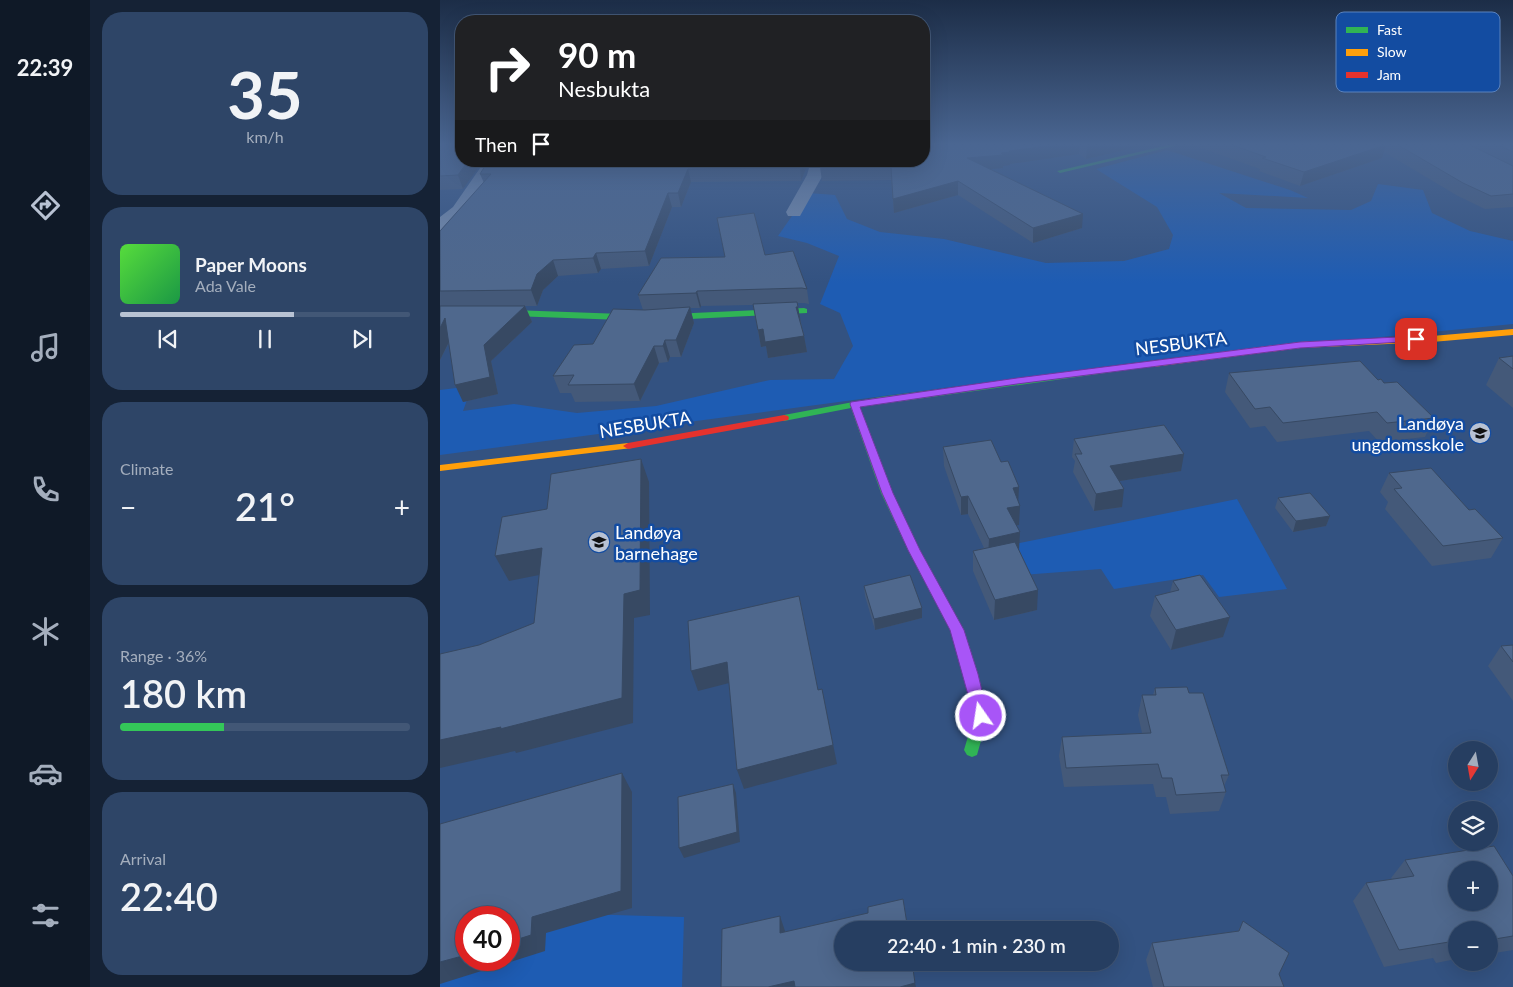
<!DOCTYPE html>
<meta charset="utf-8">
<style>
:root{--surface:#263e61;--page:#2e4567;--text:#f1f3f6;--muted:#a4aebd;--line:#425776;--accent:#b8c2d3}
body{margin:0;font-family:Lato,sans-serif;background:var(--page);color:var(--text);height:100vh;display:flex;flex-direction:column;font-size:19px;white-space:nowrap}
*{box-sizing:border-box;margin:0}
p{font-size:16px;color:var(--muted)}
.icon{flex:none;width:28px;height:28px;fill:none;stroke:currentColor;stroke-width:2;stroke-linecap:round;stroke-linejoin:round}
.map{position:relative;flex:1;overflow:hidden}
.side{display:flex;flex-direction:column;gap:12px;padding:12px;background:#152235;width:350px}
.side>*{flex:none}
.top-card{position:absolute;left:15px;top:15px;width:475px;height:152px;border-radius:20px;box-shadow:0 5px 20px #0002,0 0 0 1px var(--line);background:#202124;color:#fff;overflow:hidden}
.needle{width:32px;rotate:191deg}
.fabs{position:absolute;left:1008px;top:741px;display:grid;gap:10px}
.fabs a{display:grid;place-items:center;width:50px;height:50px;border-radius:50%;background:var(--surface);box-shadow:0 5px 20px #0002,0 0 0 1px var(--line);font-size:25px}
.speed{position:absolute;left:15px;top:906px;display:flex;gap:10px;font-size:25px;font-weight:700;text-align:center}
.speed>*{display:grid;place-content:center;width:65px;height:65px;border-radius:50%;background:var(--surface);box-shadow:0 5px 20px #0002,0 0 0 1px var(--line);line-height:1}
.speed .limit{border:8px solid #d22;background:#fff;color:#111}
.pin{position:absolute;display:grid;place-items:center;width:42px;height:42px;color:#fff;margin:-21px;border-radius:10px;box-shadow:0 2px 8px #0006}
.me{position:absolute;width:55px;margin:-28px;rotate:347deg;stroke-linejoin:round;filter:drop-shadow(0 0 4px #0008)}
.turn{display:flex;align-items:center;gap:18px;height:105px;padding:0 20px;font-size:22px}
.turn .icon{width:65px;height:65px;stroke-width:2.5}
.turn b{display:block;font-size:35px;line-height:42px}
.then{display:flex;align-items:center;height:48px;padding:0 20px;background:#0003;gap:10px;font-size:19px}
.big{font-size:38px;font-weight:600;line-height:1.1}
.side .card{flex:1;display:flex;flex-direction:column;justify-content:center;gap:8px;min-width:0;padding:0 18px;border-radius:20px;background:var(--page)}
.side .dial{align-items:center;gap:0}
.dial b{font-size:65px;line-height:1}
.song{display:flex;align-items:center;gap:15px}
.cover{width:60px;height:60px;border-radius:8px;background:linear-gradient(135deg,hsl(110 70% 55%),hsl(140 70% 35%))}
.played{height:5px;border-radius:2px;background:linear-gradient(90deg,var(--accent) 60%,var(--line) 60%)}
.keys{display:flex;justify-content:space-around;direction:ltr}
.heat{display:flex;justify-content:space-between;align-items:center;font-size:28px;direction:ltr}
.charge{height:8px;border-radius:4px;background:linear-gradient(90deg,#34c759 36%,var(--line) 0)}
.trip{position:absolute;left:394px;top:921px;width:285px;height:50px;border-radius:25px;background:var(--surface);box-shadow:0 5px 20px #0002,0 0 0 1px var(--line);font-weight:600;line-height:50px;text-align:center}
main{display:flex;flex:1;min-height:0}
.menu{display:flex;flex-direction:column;width:90px;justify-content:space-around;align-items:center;background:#0f1927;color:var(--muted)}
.menu .icon{width:35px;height:35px}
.menu .on{color:var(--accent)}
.menu b{font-size:22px;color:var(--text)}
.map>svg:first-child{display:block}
.green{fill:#1e5cb3;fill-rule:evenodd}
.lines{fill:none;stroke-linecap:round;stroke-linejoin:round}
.street{fill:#7f93b1;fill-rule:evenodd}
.fast{fill:#30b455;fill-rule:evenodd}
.slow{fill:#ff9f0a;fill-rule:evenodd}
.jam{fill:#e5322d;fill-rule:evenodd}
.wall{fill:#445979}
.shaded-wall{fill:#374963}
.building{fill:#4f688d;stroke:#374963;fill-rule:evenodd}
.route{fill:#a855f7;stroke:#6d37a1}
.labels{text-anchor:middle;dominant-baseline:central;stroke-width:5;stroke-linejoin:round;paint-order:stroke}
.street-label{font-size:18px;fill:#fff;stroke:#134ca1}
.poi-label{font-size:18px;fill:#fff;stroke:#134ca1;text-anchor:end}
.key{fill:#134ca1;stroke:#5a82bd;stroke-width:1}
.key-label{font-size:14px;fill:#fff}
</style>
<main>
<nav class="menu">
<b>22:39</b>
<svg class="icon on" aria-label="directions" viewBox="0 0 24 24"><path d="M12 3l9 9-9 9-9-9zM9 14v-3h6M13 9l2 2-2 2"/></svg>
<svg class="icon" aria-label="music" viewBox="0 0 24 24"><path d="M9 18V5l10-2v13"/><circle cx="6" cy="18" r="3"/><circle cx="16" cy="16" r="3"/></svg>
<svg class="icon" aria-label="phone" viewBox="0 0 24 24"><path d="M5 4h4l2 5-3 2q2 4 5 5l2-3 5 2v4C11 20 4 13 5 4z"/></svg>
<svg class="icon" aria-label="climate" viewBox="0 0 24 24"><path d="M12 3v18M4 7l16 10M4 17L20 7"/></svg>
<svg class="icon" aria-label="car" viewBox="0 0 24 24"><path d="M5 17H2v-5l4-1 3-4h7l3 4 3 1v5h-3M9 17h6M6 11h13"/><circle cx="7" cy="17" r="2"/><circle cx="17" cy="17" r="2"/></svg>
<svg class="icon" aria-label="filters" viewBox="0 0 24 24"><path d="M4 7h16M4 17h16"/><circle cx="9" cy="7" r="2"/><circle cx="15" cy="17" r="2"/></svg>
</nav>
<section class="side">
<div class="card dial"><b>35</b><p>km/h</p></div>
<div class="card">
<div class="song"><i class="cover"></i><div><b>Paper Moons</b><p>Ada Vale</p></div></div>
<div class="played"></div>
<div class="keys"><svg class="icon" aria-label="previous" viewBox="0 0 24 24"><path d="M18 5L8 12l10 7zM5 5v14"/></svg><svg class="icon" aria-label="pause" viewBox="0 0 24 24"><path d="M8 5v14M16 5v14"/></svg><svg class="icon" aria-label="next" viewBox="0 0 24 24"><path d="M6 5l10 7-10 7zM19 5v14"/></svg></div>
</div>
<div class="card"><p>Climate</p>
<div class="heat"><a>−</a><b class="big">21°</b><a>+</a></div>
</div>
<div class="card"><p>Range · 36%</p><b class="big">180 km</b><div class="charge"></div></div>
<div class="card"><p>Arrival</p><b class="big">22:40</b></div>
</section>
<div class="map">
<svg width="1073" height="987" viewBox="0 0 1073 987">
<rect width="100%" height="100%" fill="#335281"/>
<path class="green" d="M727 150 850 190 868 198 779 193 806 208 911 210 931 201 938 184 983 190 992 213 1030 231 1073 241V324L729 358 0 455V390L32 386 23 411 74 404 137 413 216 406 330 380 394 379 413 346 400 313 380 304 399 256 367 243 338 236 368 193 395 195 407 219 440 232 504 239 606 263 684 261 729 249 733 235 717 207 656 169Z
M797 499 847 589 779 597 763 575 674 589 661 569 582 575 565 546Z
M33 911 244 917 242 987H0V921ZM26 918H69V960H26Z"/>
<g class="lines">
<path class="street" d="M45 161H60C47 181 24 225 0 231V217L13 207Z
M371 161H385L383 175 360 216H348L346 212 367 175Z"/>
<path class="fast" d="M728 145H739L620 173 617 171Z
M364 308 367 309V313L210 321 72 316 0 317V311L72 310 210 315Z
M713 361 718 364 716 366 420 407 453 493 480 550 524 630 538 674 548 716 537 755 532 757 527 755 524 750 534 716 524 674 510 630 468 550 441 493 411 408 344 421 339 418 344 415 440 397Z"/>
<path class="slow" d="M1073 329V335L992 342 860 348 713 367 708 364 713 361 860 342 992 336Z
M188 443 192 444 193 446 192 448 0 471V465Z"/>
<path class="jam" d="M344 415 348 416 349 418 348 420 188 449 183 446 188 443Z"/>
</g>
<path class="wall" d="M0 145H21L23 189 0 190Z
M484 145H702V146L646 159 639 154 570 164V165L563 166V168L550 169 642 228 593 243 518 195 454 213 451 180 382 181 380 167Z
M753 145H1073V207L1045 209 1018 196 944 152 942 158 860 186 819 171 820 169Z
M369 161 361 181 251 182 241 207H232L209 266 161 269 158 273 118 276 103 290 97 306H85L92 322 51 361 58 394 23 402 9 343 0 360V231L44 183 40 174Z
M325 255 367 289 369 304 364 303H357L367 352 328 358 326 346 321 347 313 305 261 306 260 308H250L254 323 241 357H230L228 362 219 363 200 401 135 402 131 393H120L113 376 153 344 203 310 198 295 285 257Z
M1073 356V408L1046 385 1059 358Z
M789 373 938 380 944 383 994 418 985 437 939 442 929 431 837 442 825 426 810 428 785 392Z
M634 439 741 471 679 481 682 507 654 511 633 472 635 461 632 457Z
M503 447 578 502 579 525H576L579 551 597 610 554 620 533 571V551L544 548 528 514 521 515 504 466Z
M949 473 1063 538 1051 558 992 566 945 509 948 502 940 492Z
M838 498 890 516 886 526 853 532 835 508Z
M733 581 783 637 731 650 710 616 715 596 730 592Z
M424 586 482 608V618L435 630 425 596Z
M1073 645V701L1048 666 1061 646Z
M715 688 749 693 789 775 784 786 786 792 779 811 730 814 726 797H716L713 784 624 787 619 756 622 737 702 733 698 715 702 695H713Z
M965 860 1073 876V950L1049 954V930H1016V959L996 963 993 958 944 967 913 901 926 883 952 879 951 878Z
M803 921 839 974 844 987H713L706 960 712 943 798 931Z"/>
<path class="shaded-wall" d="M614 145H640L639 154 570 164V165L563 166V168L527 171V158L561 153 569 151Z
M653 145H702V146L646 159 647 146Z
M946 145 942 158 860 186 864 172Z
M28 161H43L23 189 18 175Z
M362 161H369L361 181 360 168Z
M248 169 251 182 241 207 238 193Z
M518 181V195L454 213 453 199Z
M228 193 232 207 209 266 205 251Z
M643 214 642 228 593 243V228Z
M156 253 161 269 158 273 153 258Z
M113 260 118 276 103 290 97 306 91 290 97 274Z
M257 291 261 306 260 308 256 293Z
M85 306 92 322 51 361 58 394 23 402 15 385 44 345Z
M250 307 254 323 241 357 236 340Z
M356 307H358L361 323Z
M5 318 13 334 0 360V328Z
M323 329 364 336 367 352 328 358 326 346 321 347 318 330Z
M225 340 230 357 228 362 223 346Z
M214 346 219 363 200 401 194 384Z
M744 454 741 471 668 483 670 466Z
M201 459 209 482 210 615 194 618 193 723 76 753 75 751 0 768V740L184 594Z
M579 487 578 506 573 488Z
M684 489 682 507 654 511 656 494Z
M528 496V514L521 515V497Z
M580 506 579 525 567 527V508Z
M890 516 886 526 853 532 856 521Z
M580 532 579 551 548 558 549 539Z
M102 548 114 572 69 581 55 556Z
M598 590 597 610 554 620 555 600Z
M482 608V618L435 630 434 619Z
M790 617 783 637 731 650 736 630Z
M287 662 293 682 258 691 251 671Z
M382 689 397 764 304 789 297 770Z
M182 773 192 792V908L106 933 105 951 0 984V962L26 955V960H69V942L92 917Z
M293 784 296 793 300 842 244 858 239 848Z
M340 916 345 931 346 947 340 933Z
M354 981 357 987H328Z
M475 983 476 987H460Z"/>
<path class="building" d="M0 145H21V161H28L18 175 0 176Z
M484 145H614L569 151 570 152 561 153 563 155 527 158 643 214 593 228 518 181 453 199 451 167H380L382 161H484Z
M792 145H945L864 172 822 158 826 157Z
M958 145H1030L1073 166V194L1051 196 1023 183Z
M1059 145H1073V152Z
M48 161H362L360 168 248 169 238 193H228L205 251 156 253 153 258 113 260 97 274 91 290 0 291V231L51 174H40Z
M314 213 325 255 353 251 367 289 362 288 257 291 256 293 198 295 221 258 285 257 277 218Z
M357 302 358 307H356L364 336 325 342 323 329 318 330 313 304Z
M0 306H85L44 345 50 377 15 385 5 318 0 328Z
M250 307 236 340H225L223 346H214L194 384 128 385 134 375 113 376 134 345 153 344 173 309 205 310Z
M1073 356V369L1059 358Z
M920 361 938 380 941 379 944 383 957 382 994 418 947 423 937 412 843 423 830 407 815 409 789 373Z
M724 425 744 454 670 466 684 489 656 494 635 454H642L634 439Z
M551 440 561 462 568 461 579 487 573 488 580 506 567 508 580 532 549 539 528 496 521 497 503 447Z
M201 459 200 590 184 594 182 698 60 729 61 727 0 740V654L39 645 94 623 102 548 55 556 62 517 107 509 111 474Z
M991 468 1029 510 1035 509 1063 538 1003 546 954 489 962 488 949 473Z
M870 493 890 516 856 521 838 498Z
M575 542 598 590 555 600 533 551Z
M470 575 482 608 434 619 424 586Z
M760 575 790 617 736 630 715 596 739 590 733 581Z
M359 596 378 690 382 689 393 745 297 770 287 662 251 671 248 621Z
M1073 645V662L1061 646Z
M747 687 749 693H763L789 775H781L786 792 736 795 732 778H722L718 764 626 768 622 737 711 733 702 695H716L715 688Z
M182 773 181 891 92 917 91 935 69 942V918H26V955L0 962V824Z
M293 784 297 832 239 848 238 797Z
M1054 846 1073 876V936L1049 940V930H1016V945L1012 946 1009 942 959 950 926 883 974 876 965 860ZM1016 870H1049V902H1016Z
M463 899 468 930H402V962H472L475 983 460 987H355L354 981 328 987H281L282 929 340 916V933L428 913V907Z
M803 921 849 953 839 974 844 987H724L712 943 799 931Z"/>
<linearGradient id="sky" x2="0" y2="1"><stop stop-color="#1c2d47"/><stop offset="0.51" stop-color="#4a6692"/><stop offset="1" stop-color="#4a6692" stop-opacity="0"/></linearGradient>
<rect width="1073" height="283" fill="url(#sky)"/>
<path class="route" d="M976 336 979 337V341L860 348 577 384 420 407 453 493 480 550 524 630 538 674 548 716 546 720 541 722 535 720 510 630 468 550 442 493 410 404 411 402 577 378 860 342Z"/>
<defs>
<g id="school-disc" transform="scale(1.125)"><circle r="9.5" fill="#b8c2d3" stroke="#134ca1"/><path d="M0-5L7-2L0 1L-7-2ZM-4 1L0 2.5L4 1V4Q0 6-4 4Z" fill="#111"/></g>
</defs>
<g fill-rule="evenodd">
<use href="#school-disc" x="1040" y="433"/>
<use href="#school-disc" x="159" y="542"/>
</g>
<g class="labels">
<g class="street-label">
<text transform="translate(741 343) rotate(-7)">NESBUKTA</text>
<text transform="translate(205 424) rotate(-9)">NESBUKTA</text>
</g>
<g class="poi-label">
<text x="1024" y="423">Landøya<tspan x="1024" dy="21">ungdomsskole</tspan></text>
<text x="175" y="532" text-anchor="start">Landøya<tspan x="175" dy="21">barnehage</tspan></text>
</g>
</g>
<rect x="896" y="12" width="164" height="80" rx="8" class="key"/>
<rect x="906" y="27" width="22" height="6" fill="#30b455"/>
<rect x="906" y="49" width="22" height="7" fill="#ff9f0a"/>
<rect x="906" y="72" width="22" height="6" fill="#e5322d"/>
<g class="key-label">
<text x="937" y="35">Fast</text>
<text x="937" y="57">Slow</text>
<text x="937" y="80">Jam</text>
</g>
</svg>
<div class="fabs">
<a><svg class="needle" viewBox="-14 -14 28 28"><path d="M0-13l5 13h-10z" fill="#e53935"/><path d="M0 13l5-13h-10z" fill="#a4aebd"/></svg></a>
<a><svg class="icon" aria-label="layers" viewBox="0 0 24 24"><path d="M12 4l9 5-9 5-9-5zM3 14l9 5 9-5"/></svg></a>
<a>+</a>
<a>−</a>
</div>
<div class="speed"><div class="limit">40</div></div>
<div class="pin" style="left:976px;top:339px;background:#d93025"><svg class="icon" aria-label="arrive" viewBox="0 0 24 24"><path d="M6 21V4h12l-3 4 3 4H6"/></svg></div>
<svg class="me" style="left:541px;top:716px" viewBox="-20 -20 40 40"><circle r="17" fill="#a855f7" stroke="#fff" stroke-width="3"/><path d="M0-11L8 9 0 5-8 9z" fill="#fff"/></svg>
<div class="trip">22:40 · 1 min · 230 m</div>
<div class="top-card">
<div class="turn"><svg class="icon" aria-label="right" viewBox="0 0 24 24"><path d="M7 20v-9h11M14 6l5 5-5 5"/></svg><div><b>90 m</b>Nesbukta</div></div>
<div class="then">Then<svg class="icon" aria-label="arrive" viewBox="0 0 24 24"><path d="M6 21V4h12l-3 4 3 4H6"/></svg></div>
</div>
</div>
</main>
